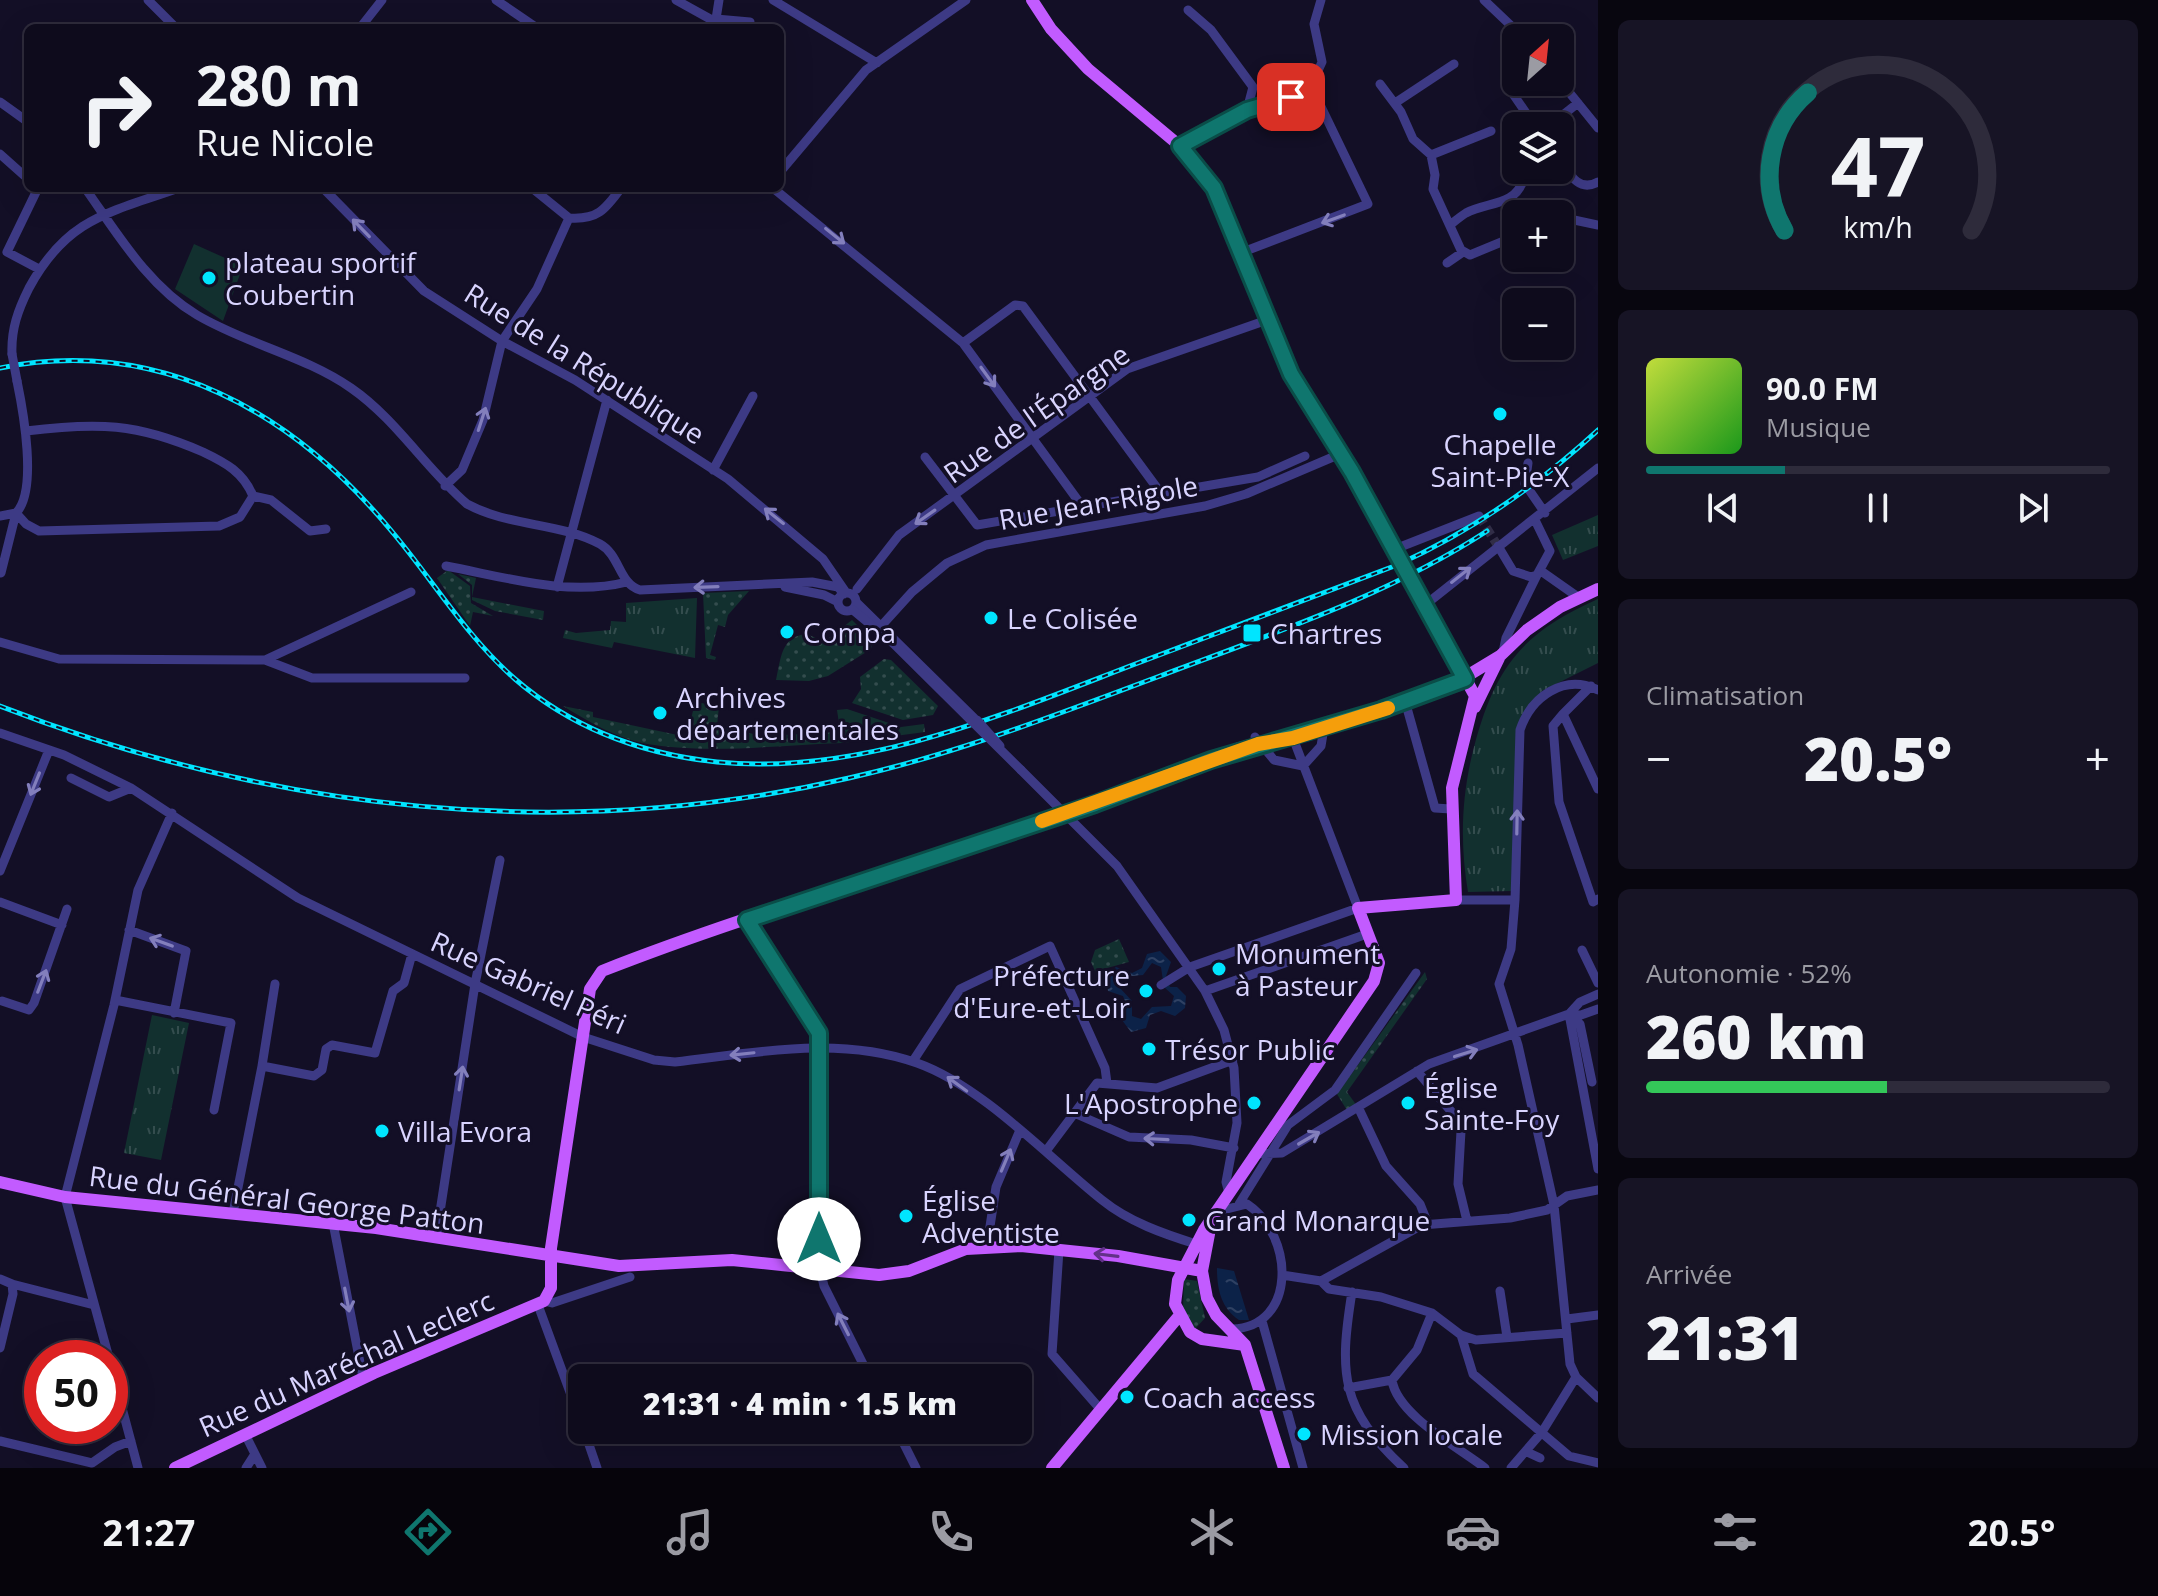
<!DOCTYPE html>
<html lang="fr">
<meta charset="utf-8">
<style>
:root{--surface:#0e0b1c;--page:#171425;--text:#f1f3f6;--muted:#9b9ba3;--line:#2e2b3b;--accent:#0f766e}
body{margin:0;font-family:"Open Sans",sans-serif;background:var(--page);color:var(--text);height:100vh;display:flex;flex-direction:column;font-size:30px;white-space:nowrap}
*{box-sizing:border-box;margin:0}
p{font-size:26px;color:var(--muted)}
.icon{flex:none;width:44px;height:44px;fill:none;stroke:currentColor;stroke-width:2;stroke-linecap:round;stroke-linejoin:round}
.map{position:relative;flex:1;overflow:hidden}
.sheet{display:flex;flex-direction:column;gap:20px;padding:20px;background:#08060f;width:560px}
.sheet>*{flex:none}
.hud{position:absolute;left:24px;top:24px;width:760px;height:168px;border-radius:12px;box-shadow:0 8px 32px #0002,0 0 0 2px var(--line);background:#0e0b1c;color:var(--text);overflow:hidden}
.needle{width:52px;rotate:27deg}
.controls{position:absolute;left:1502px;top:24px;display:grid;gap:16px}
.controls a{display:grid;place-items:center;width:72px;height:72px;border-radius:12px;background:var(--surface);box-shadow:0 8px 32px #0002,0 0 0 2px var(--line);font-size:40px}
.speed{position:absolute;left:24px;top:1340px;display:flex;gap:16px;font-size:40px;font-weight:700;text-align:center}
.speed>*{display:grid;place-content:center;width:104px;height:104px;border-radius:50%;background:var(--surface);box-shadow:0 8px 32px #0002,0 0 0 2px var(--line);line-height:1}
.speed .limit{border:12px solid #d22;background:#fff;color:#111}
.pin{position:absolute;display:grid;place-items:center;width:68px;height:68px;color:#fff;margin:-34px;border-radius:16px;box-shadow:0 4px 12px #0006}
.me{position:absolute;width:88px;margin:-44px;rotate:0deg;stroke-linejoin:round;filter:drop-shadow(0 0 6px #0008)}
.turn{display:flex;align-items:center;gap:28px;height:168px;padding:0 40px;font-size:36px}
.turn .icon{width:104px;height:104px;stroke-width:2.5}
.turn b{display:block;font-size:56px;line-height:68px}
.big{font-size:60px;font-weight:800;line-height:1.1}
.sheet .widget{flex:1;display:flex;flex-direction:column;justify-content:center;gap:12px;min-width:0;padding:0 28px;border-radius:12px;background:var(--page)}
.sheet .dial{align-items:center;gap:0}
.dial svg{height:208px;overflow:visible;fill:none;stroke:var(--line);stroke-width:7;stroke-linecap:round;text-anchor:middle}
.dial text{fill:var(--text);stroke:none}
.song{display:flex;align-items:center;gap:24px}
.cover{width:96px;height:96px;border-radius:12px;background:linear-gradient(135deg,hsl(70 70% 55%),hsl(120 70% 35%))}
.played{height:8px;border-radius:4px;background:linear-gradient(90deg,var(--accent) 30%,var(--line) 30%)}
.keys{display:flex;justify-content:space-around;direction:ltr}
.heat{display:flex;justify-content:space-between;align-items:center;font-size:44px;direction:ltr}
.charge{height:12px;border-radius:6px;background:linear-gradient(90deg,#34c759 52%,var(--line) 0)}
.trip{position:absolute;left:568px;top:1364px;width:464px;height:80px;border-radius:12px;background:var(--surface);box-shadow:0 8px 32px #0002,0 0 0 2px var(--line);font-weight:800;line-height:80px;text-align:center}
.menu{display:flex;height:128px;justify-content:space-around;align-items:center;background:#06040b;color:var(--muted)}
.menu .icon{width:56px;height:56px}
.menu .current{color:var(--accent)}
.menu b{font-size:36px;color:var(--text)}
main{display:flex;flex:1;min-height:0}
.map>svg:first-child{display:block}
.grass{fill:url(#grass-dots)}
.forest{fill:url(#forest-crowns)}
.park{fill:url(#park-tufts)}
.pitch{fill:#12302f}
.water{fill:url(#water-ripples);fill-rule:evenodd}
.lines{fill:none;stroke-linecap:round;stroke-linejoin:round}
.minor-tunnel{stroke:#312d47;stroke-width:9;stroke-dasharray:9 4.5;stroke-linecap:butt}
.minor{stroke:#3d3a85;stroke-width:9}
.major{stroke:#c25bff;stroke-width:12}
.rail-casing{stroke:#00e5ff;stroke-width:5}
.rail{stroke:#130f26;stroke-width:2;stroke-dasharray:6;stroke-linecap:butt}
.minor-bridge{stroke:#3d3a85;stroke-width:9}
.oneway{stroke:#837fbc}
.oneway2{stroke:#623188}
.route-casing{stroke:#0a4d48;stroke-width:20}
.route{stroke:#0f766e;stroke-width:14}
.slow{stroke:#f59e0b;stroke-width:14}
.poi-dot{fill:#00e5ff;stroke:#130f26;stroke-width:3}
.labels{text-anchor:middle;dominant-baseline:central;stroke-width:6;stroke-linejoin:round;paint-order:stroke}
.poi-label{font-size:28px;fill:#d9d4ff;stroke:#130f26;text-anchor:start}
.street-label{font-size:28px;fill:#d9d4ff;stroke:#130f26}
</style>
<main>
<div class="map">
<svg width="1598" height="1468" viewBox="0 0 1598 1468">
<defs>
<pattern id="grass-dots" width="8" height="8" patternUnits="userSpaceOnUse" patternTransform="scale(2)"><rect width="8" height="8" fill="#12302f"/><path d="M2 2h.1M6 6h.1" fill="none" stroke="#344d4e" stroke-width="1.8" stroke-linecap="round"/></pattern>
<pattern id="forest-crowns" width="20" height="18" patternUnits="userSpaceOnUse" patternTransform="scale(2)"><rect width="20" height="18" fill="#12302f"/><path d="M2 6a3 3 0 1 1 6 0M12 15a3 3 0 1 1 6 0" fill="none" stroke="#344d4e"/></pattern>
<pattern id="park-tufts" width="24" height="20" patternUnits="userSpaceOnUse" patternTransform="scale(2)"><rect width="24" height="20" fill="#12302f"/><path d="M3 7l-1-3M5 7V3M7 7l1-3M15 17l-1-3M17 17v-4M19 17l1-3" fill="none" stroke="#344d4e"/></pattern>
<pattern id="water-ripples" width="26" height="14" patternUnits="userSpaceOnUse" patternTransform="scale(2)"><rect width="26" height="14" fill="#0c2248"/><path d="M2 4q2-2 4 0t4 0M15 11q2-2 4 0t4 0" fill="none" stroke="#2f4163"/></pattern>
</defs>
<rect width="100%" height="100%" fill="#130f26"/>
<path class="grass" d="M448 570 470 586 471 603 493 616 473 612 470 626 437 578Z
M458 574 476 578 472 597 544 611 543 620 495 611 472 600V585Z
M749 591 728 615 725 627 718 625 710 655 716 657 715 660 706 658 703 593Z
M852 620 873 641 871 649 828 676 809 681 776 680C781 658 781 636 807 634L824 642Z
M884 659 891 660 938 706 933 715 903 720 852 703 861 689 860 677Z
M695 702 719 706 717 726 763 736 840 732 842 743C777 745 706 755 642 743 614 737 588 721 563 706L593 712V717L687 737Z
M1119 939 1129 962 1107 968 1102 986 1091 962 1095 950Z
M1425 972 1427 979 1347 1092 1357 1106 1348 1112 1337 1094Z
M1184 1279 1197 1281 1205 1318 1195 1329 1183 1310Z"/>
<path class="forest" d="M847 709 901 727 924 724 925 732 842 743 837 710Z"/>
<path class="park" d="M1598 515V546L1563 560 1552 535Z
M697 598 695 658 614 642 612 648 563 638 565 630 576 633 610 630 611 621 626 622V603Z
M1598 599V663L1542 691 1525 712 1512 891 1468 892C1460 844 1461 797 1474 747 1495 668 1521 633 1598 599Z
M152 1015 189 1023 161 1160 124 1153Z"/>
<path class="pitch" d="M194 244 243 266 223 321 175 289Z"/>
<path class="water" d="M1160 951 1171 962 1166 976 1170 987H1177L1186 996 1185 1008 1175 1016 1161 1011 1150 1015 1146 1028 1131 1032 1122 1020 1127 1006 1123 996 1108 991 1106 975 1116 967 1132 973 1142 968 1147 954ZM1152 963 1161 967 1164 987 1174 996 1171 1006 1152 1007 1141 1019 1132 1016V1001L1119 987 1122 977 1143 975Z
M1217 1268 1234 1271 1249 1320H1239C1221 1308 1217 1289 1217 1268Z"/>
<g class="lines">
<path class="minor-tunnel" d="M1479 516 1498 546"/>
<path class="minor" d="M148 0 176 28
M496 0 537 28
M676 0 712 20 716 19 719 0
M773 0 877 63
M1484 0 1524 38
M1188 10 1211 30 1253 87 1247 110
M716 19 750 22
M360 28 382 0
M1560 81 1598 128
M1527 82 1513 94 1535 126
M1380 84 1401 112 1413 139 1431 155 1435 175 1433 189 1461 250 1470 255 1516 236
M0 102 28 122
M1395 103 1454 64
M1549 126 1578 103
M1180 146 1247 110 1298 95 1311 86 1322 62 1314 24 1321 0
M0 154 28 179
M1431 155 1491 131
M1560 159C1569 173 1578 193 1598 182
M780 172 866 70 966 0
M38 188 7 252 39 269
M85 188C117 233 148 286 197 315 246 344 305 356 351 388 396 419 426 469 467 504 509 527 559 522 600 544 620 555 619 584 640 590L812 582 838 587 844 594
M323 188 424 291 502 341 575 380 728 479 823 559 845 591
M532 188 569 218
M773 188 963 343 1082 506
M1560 217 1598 225
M1450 225C1455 221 1461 216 1466 213 1486 202 1516 206 1523 180
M1243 252 1368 204 1311 86
M1447 263 1463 252
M963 343 1015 305 1023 306 1160 492
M12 354C11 329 18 310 29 288 67 218 108 213 179 188
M925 457 977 525 1258 477 1305 456
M1528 463 1525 484 1545 513
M713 470 753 396
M445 486 462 470 483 420 502 341 537 289 569 218C597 220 605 210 621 188
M253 496 271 500 310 531 326 529
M16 513 26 524 39 531 219 526 240 517 253 496C243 472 226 463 203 452 137 423 97 422 26 431
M0 516 16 513C38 491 23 410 17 381
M1498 546 1513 571 1531 577 1537 575 1550 551 1535 520
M1395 549 1479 516
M446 566C505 577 568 597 627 582
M1541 571 1578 597
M1 573 16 513
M557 587 607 400
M785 587 824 595 838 602
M857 589 899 535 1127 369 1270 319
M838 602a9 9 0 1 1 18 0a9 9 0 1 1-18 0Z
M856 602 974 718
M1425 605 1598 468
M883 624 912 592 947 563 986 545 1205 506 1246 494 1340 454
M0 642 59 659 265 660 411 592
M1503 652 1506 638 1537 575
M265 660 312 678H465
M1591 686 1563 714 1598 789
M1407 708 1435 808 1451 809
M1563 714 1553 726 1559 802 1593 902 1598 899
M0 733 64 755 131 788 298 898 583 1037 654 1060 675 1062C755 1053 838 1035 917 1063 982 1086 1048 1157 1102 1200 1129 1222 1164 1234 1196 1244
M1255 737 1274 760 1303 766 1321 746 1324 728
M1021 770 1117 866 1205 991 1224 1030 1234 1068 1237 1123 1226 1182 1229 1193
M71 778 109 797 131 788
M0 871 49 750
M1456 900H1515L1511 949 1499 984 1518 1045 1554 1205 1570 1364 1576 1377 1598 1398
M1515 900 1520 730C1531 697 1564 673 1598 690
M0 902 62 925
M129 930 186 951 174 1013
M1582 950 1598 983
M1161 985 1190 967 1358 908 1293 738
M1205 991 1367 934
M115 1000 231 1023 214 1110
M2 1001 29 1010 34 1003 67 909
M1569 1014 1598 1169
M1569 1014 1580 1024 1592 1082
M1569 1014 1580 1002 1598 994
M913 1061 960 989 1050 946 1105 1068 1107 1083
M262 1066 275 984
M1417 1071 1455 1116 1461 1131 1458 1184 1467 1221
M1359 1109 1386 1166 1420 1204 1428 1224
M1074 1113 1129 1137 1191 1140 1234 1148
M1046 1151 1097 1083 1157 1088 1233 1060
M1255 1154 1282 1153 1429 1064 1569 1014 1581 1015 1598 1009
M1239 1204 1288 1125 1335 1090 1416 973
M1219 1211 1247 1204C1295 1236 1297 1327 1232 1329
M233 1213 262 1066 314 1076 322 1070 326 1049 332 1045 375 1053 393 991 404 983 412 954
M333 1223 363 1378
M436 1238 475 984 500 860
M987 1246 996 1187 1020 1130
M1059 1250 1052 1354 1101 1410
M820 1269 824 1286 870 1378
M1282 1275 1321 1281
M0 1279 12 1284 13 1294 0 1348
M1321 1281 1422 1225 1510 1218 1547 1210 1567 1196 1598 1190
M1321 1281 1329 1289 1381 1297 1432 1313 1461 1335 1476 1340 1567 1333
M12 1284 94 1305
M1500 1291 1507 1337
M1352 1292C1339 1373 1340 1409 1404 1468
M544 1301 552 1303 630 1277
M538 1305 582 1425
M1567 1319 1598 1315
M1262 1321 1303 1468
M1461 1335 1473 1374 1569 1456 1598 1463
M109 1358 65 1197 114 1005 138 890 172 813
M110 1363 138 1468
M1392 1380C1397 1415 1458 1447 1485 1468
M1348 1388 1392 1380 1417 1350 1432 1313
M584 1430 597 1468
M897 1430 916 1468
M245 1434 262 1468
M0 1441 92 1463 115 1447 131 1441
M1527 1452 1540 1458
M246 1468 255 1454
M1511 1468 1542 1432 1576 1377"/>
<path class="major" d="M1032 0 1051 29 1088 69 1180 146 1214 188 1291 374 1352 472 1475 696 1452 788 1456 900 1358 908 1379 963 1374 981 1204 1230 1178 1280 1175 1304 1190 1332 1202 1339 1245 1345
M1475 707 1499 658
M747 920 819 1033 820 1269
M0 1182 65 1197 376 1228 619 1266 732 1260 879 1275 909 1271 966 1249 1021 1246 1118 1256 1202 1271
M1210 1229 1202 1271 1207 1298 1216 1315 1245 1345 1284 1468
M175 1468 374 1373 544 1301 551 1288V1248L590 989 602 971C762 908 930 863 1092 805 1144 787 1241 738 1293 738L1452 685 1500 656 1527 630 1560 607 1598 589
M1052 1468 1179 1316"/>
<g class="rail-casing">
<path id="rail" d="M0 368C160 336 294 412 394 534 434 582 467 637 515 679 573 729 642 754 717 762 859 776 1000 716 1130 666 1219 633 1308 599 1397 565 1472 531 1537 486 1598 430
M0 706C270 811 565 844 849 778 956 754 1058 714 1160 676 1271 634 1387 596 1487 531"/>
</g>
<use href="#rail" class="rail"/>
<path class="minor-bridge" d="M12 354 17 381
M853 610 894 644 1021 770
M977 720 1000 746"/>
</g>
<defs><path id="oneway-shaft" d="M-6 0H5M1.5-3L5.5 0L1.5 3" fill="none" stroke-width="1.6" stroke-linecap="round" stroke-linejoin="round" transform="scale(2)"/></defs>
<g class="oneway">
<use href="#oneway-shaft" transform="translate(1333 219) rotate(160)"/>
<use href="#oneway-shaft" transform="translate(361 228) rotate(-134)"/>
<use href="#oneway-shaft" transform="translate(835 236) rotate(39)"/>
<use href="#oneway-shaft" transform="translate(988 377) rotate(54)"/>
<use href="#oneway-shaft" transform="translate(482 419) rotate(-72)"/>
<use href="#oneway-shaft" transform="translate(774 516) rotate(-141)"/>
<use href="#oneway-shaft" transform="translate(925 517) rotate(145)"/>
<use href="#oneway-shaft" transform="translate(1461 575) rotate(-38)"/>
<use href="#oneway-shaft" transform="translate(706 587) rotate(178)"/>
<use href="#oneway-shaft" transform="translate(35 784) rotate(112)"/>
<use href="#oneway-shaft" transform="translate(1517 822) rotate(-89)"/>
<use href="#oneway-shaft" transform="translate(161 942) rotate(-160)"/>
<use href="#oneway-shaft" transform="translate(42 981) rotate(-69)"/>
<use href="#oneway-shaft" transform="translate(1466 1053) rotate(-17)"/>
<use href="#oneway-shaft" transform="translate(742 1054) rotate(174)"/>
<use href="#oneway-shaft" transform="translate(461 1078) rotate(-81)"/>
<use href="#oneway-shaft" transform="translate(957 1084) rotate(-144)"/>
<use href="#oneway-shaft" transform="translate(1309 1138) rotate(-30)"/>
<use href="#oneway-shaft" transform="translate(1156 1139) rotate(-177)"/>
<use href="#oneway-shaft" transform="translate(1006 1160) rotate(-67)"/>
<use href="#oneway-shaft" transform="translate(347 1300) rotate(79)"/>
<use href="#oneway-shaft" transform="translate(843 1324) rotate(-117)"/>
</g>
<use class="oneway2" href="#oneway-shaft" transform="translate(1106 1255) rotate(-173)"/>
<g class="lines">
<g class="route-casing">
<path id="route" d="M819 1239V1033L747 920 1095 804 1211 760 1381 710 1465 679 1352 472 1291 374 1214 188 1180 146 1247 110 1291 97"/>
</g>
<use href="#route" class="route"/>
<path class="slow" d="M1042 821 1258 744 1293 738 1388 708"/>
</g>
<g class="poi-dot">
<circle cx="209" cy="278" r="8"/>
<circle cx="1500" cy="414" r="8"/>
<circle cx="991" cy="618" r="8"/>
<circle cx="787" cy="632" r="8"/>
<rect x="1242" y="623" width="20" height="20" rx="4"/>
<circle cx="660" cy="713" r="8"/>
<circle cx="1219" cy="969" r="8"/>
<circle cx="1146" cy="991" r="8"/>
<circle cx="1149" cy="1049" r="8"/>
<circle cx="1254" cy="1103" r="8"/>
<circle cx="1408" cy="1103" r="8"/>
<circle cx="382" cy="1131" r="8"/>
<circle cx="906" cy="1216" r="8"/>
<circle cx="1189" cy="1220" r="8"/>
<circle cx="1127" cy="1397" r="8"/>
<circle cx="1304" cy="1434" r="8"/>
</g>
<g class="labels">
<g class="poi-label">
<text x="225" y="262">plateau sportif<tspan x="225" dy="32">Coubertin</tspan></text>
<text x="1500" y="444" text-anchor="middle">Chapelle<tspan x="1500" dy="32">Saint-Pie-X</tspan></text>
<text x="1007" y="618">Le Colisée</text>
<text x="803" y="632">Compa</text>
<text x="1270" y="633">Chartres</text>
<text x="676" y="697">Archives<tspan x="676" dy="32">départementales</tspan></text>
<text x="1235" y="953">Monument<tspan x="1235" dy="32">à Pasteur</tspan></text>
<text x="1130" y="975" text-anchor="end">Préfecture<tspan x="1130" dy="32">d'Eure-et-Loir</tspan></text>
<text x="1165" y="1049">Trésor Public</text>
<text x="1424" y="1087">Église<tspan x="1424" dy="32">Sainte-Foy</tspan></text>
<text x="1238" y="1103" text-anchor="end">L'Apostrophe</text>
<text x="398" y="1131">Villa Evora</text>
<text x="922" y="1200">Église<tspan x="922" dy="32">Adventiste</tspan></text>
<text x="1205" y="1220">Grand Monarque</text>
<text x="1143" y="1397">Coach access</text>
<text x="1320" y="1434">Mission locale</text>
</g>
<g class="street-label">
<text transform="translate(585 363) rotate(32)">Rue de la République</text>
<text transform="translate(1036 413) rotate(-35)">Rue de l'Épargne</text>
<text transform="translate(1098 502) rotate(-10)">Rue Jean-Rigole</text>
<text transform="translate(529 982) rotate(24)">Rue Gabriel Péri</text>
<text transform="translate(287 1199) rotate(7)">Rue du Général George Patton</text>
<text transform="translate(346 1363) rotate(-24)">Rue du Maréchal Leclerc</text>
</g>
</g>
</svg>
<div class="controls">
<a><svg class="needle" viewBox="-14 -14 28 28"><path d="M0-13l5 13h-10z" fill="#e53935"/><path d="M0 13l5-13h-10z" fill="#9b9ba3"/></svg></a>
<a><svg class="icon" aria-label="layers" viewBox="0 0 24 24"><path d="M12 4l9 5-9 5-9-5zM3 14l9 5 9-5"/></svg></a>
<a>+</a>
<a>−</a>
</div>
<div class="speed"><div class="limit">50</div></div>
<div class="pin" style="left:1291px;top:97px;background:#d93025"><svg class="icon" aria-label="arrive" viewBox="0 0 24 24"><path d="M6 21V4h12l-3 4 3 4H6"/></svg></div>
<svg class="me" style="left:819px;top:1239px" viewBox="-20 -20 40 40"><circle r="19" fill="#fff"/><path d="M0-13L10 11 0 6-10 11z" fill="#0f766e"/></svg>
<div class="trip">21:31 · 4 min · 1.5 km</div>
<div class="hud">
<div class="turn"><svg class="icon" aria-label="right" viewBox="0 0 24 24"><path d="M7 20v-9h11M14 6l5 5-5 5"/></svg><div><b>280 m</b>Rue Nicole</div></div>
</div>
</div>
<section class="sheet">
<div class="widget dial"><svg viewBox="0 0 100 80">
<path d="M14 69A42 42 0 1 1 86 69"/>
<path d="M14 69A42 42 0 0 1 23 16" stroke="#0f766e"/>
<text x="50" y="56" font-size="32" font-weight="700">47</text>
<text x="50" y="72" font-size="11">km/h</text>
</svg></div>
<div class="widget">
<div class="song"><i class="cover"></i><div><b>90.0 FM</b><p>Musique</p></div></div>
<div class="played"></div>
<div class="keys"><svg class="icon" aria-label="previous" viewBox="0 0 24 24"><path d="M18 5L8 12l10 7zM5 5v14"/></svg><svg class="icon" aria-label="pause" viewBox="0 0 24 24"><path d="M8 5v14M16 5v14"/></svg><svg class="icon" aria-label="next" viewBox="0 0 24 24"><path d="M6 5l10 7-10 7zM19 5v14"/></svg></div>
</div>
<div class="widget"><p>Climatisation</p>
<div class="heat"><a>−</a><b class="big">20.5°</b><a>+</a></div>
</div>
<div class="widget"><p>Autonomie · 52%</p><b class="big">260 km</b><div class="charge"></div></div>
<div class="widget"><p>Arrivée</p><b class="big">21:31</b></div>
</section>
</main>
<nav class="menu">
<b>21:27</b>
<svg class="icon current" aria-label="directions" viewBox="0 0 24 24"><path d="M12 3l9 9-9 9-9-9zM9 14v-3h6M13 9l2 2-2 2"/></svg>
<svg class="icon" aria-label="music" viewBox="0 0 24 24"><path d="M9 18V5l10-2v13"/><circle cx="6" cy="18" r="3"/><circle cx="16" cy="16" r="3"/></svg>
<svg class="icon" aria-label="phone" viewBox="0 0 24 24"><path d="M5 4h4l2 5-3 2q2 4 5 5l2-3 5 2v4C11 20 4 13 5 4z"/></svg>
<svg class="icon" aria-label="climate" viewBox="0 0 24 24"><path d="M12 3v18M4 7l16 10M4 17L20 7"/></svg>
<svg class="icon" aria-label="car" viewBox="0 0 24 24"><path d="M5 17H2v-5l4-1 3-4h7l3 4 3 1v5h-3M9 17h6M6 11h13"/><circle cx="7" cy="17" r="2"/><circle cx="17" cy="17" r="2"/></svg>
<svg class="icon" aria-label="filters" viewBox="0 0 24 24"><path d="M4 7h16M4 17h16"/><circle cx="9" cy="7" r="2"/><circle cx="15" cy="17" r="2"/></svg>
<b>20.5°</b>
</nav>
